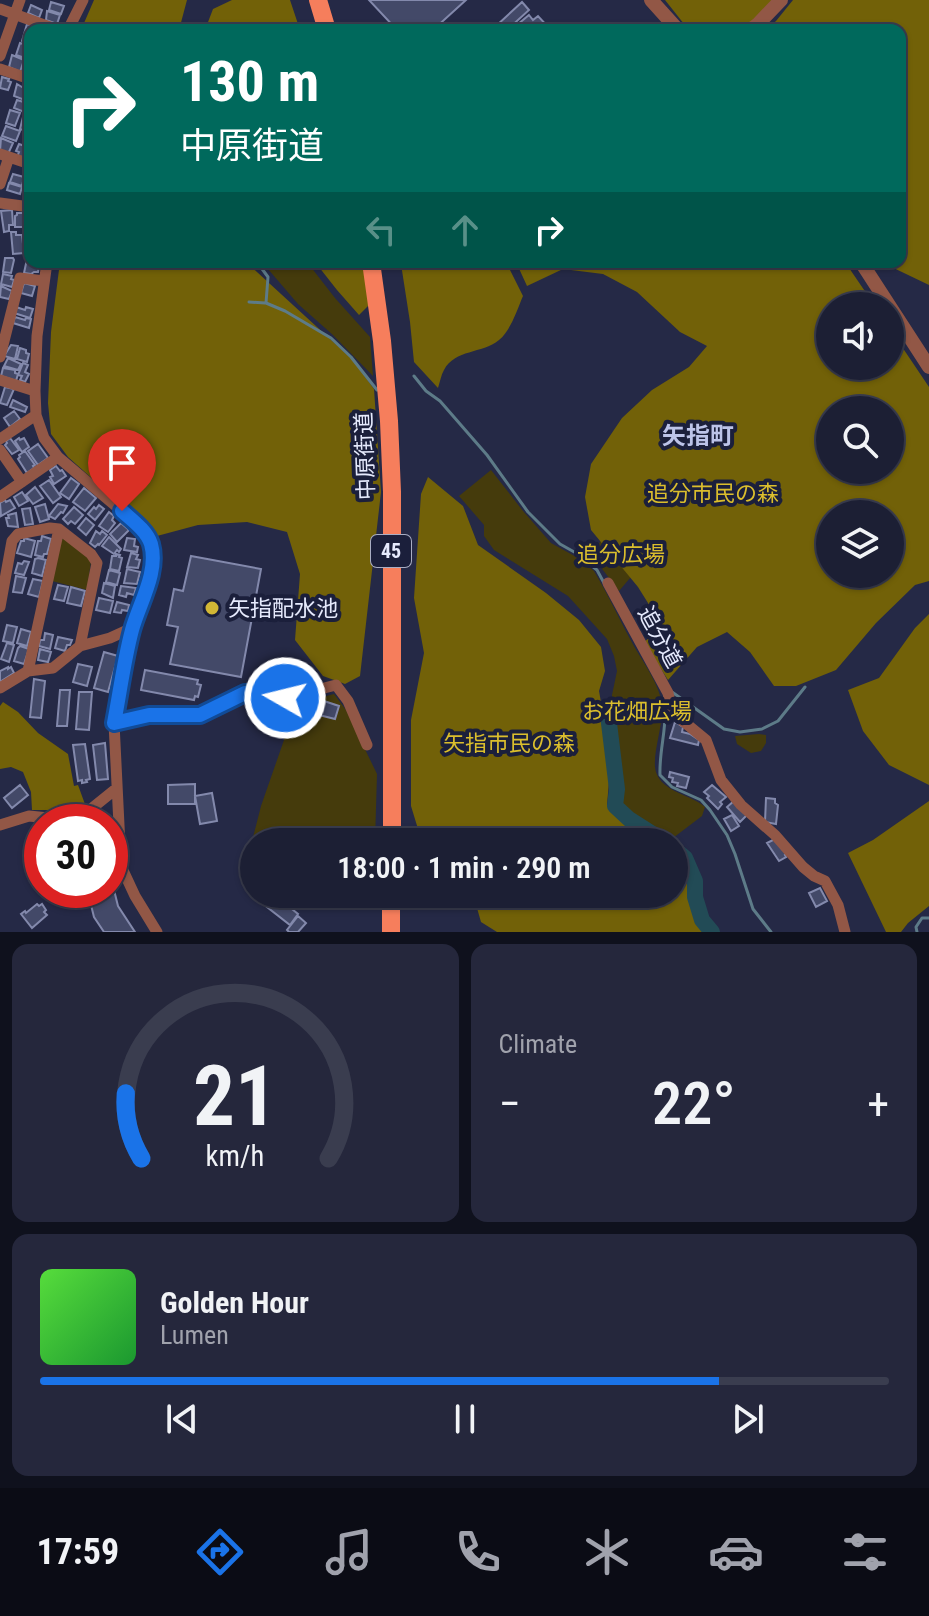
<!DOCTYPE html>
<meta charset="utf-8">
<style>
:root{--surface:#1c1f34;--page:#25273c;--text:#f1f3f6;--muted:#a0a2ac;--line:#3a3d4f;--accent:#1a73e8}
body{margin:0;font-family:"Roboto Condensed","Noto Sans JP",sans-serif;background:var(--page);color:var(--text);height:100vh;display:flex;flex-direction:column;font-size:30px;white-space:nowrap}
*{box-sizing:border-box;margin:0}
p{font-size:26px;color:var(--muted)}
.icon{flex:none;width:44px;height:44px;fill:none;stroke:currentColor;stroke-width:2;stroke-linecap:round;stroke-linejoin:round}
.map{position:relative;height:932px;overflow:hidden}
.panel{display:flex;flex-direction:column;gap:12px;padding:12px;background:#0f111d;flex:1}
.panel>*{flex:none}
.banner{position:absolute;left:24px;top:24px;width:882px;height:244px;border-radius:16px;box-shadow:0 2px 6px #0004,0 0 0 2px var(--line);background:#00695c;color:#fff;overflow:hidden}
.buttons{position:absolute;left:816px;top:292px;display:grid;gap:16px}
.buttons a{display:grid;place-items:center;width:88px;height:88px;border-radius:50%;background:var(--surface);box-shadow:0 2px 6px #0004,0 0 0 2px var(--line);font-size:40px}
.speed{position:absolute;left:24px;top:804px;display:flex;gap:16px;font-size:40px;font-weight:700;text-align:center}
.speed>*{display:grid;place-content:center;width:104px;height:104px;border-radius:50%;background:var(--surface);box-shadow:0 2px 6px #0004,0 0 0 2px var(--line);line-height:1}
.speed .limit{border:12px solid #d22;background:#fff;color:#111}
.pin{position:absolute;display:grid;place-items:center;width:68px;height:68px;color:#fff;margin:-82px -34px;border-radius:50% 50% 50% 0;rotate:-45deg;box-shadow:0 0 8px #0007}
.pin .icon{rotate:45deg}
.me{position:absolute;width:88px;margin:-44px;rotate:278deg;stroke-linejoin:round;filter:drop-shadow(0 0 6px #0008)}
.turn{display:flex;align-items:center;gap:28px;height:168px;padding:0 24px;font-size:36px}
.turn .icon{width:104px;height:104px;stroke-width:2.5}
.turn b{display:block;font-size:56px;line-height:68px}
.lanes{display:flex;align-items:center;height:76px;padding:0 24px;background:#0003;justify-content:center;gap:40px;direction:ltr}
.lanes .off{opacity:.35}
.big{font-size:60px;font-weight:600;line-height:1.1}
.panel .tile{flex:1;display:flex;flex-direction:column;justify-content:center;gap:12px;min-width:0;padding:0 28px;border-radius:16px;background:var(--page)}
.panel .dial{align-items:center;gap:0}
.dial svg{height:208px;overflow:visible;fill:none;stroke:var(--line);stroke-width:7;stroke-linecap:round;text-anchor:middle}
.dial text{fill:var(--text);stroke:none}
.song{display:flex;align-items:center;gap:24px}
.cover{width:96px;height:96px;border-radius:12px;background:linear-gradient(135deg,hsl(110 70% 55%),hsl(130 70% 35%))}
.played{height:8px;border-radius:4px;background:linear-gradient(90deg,var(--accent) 80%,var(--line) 80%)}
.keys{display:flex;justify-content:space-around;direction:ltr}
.heat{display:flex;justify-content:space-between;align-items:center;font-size:44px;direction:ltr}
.panel .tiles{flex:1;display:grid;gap:12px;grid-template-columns:1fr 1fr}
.tile:last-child{grid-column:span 2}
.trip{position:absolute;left:240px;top:828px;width:448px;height:80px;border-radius:40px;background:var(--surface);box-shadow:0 2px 6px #0004,0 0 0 2px var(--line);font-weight:600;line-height:80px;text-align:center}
.tabs{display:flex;height:128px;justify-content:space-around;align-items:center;background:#0b0c15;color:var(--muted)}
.tabs .icon{width:56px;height:56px}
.tabs .selected{color:var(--accent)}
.tabs b{font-size:36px;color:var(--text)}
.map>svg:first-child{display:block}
.green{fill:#453b0c}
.forest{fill:#726108;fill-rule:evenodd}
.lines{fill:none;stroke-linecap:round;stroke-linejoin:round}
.stream{stroke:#5d7b88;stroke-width:3}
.river{stroke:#224b56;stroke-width:16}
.building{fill:#434968;stroke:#8389ac;stroke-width:2}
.minor{stroke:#925746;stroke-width:11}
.tertiary{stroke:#925746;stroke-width:14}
.primary{stroke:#f67e5c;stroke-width:18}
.route-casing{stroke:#114b97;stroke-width:20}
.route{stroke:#1a73e8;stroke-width:14}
.poi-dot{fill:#d2b735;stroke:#1b1f3b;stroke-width:3}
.labels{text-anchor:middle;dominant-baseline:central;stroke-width:8;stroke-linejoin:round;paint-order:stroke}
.shield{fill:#1b1f3b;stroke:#a9adc3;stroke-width:2}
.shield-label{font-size:20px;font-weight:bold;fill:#e6eafd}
.street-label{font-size:22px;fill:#e6eafd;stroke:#1b1f3b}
.park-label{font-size:22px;fill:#dbbe2d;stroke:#1b1f3b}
.poi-label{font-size:22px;fill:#e6eafd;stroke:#1b1f3b;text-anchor:start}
.neighbourhood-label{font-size:24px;font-weight:bold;fill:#bcc3e8;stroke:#1b1f3b}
</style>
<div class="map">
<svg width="929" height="932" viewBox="0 0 929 932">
<rect width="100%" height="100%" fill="#252946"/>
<path class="green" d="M262 262H307L335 298 370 337 373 376 333 335 298 304Z
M491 470 523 511 551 543 580 559 594 571C609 596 621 623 635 648 645 665 659 684 662 704 664 725 651 756 656 772 662 792 692 795 705 807L702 816 669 841C649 831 632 819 620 800L612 710V695L617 671 614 656 607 639 568 596 494 550 484 536V525L459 496Z
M612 529 642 564 619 591 590 553Z
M66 538 91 561 87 590 52 581 60 540Z
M334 694 346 710 377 774 375 842H254V872L247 871 246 868 249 853 261 806 284 740 292 705Z
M759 734 766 735V743L761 751 751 753 737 744 735 736Z"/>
<path class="forest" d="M94 0H187L179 30H81Z
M232 0H290L300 30H205L213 9Z
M665 0H777L750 25 734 29H688Z
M793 0H929V285L881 262H900V30H765L776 21Z
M60 262H246L353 360 374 389 381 492 360 676 345 684 323 676 295 640 300 574 287 532 247 522 198 525 157 536 68 457 51 434 48 403 51 332Z
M315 262H365L369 305 359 315 337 290Z
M406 262H506L523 296C517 310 511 330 499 340 482 354 455 349 444 370 441 375 440 382 438 388L414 362 410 322 401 264Z
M516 262H845L875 306H830V366H890V329L929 387V581L915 585 876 623 836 670 796 686H774L750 652 727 632 697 647 668 680 644 642 663 627 638 587 591 530 585 497 591 464 622 418 652 390 689 367 707 346 680 332 637 292 603 274 563 269 527 286ZM830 410H890V470H830ZM830 514H890V574H830Z
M428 477 463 506 478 545 546 593 579 620 601 647 605 671 599 691 611 758 607 805 651 842H431L418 829 411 806V720L424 653 414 598 421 494Z
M929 614V785L889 765 863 731 848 690 879 678 915 628Z
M3 702 18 712 38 733 68 754 74 786 78 785 86 807 66 814 47 810H32L31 792 23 772 11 767 0 769V706Z
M929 801V906L908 923 901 932H886L848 853 873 840Z
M674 853 685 858 690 879 694 919 705 932H497L481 922 473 894H674Z"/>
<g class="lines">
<path class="stream" d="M257 262 268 277 266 303 285 311 331 338 351 357 377 390
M249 302 265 303
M414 376 426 391 440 401 487 455 528 512 560 544 576 553 597 570 604 583
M672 692 724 729 740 732 762 729 778 721 805 687
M665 704C667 728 659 751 660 775L672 787 701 800 710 810 727 835 735 854 753 909 771 932
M917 932 916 927 922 918H929"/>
<path class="river" d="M608 715 617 789 615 806 629 819 665 842
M674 849 685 858 695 881V897L702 920 712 932"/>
</g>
<path class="building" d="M369 0H466L433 30H397Z
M51 2 64 6 61 14 49 10Z
M522 2 529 10 507 30H500L496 26Z
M31 5 42 10 39 18 28 13Z
M47 11 60 15 57 24 46 20Z
M529 15 533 20 538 16 551 30H511Z
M27 24 38 28 37 30H30V44L22 41Z
M20 43 30 46 25 58 16 55Z
M12 55 24 60 20 72 9 67Z
M2 77 9 79 8 81 11 82 8 90 0 88Z
M17 84 30 92V102L14 96Z
M17 100 30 104 27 113 14 108Z
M10 110 20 113 15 126 6 123Z
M23 117 30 120V132L20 129Z
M6 126 20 131 16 141 2 136Z
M1 138 13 143 8 154 0 151Z
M19 144 30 148 27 161 17 157 19 152 16 151Z
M13 174 24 177 22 186 10 182Z
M9 183 22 187 20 194 7 190Z
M12 210 13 225H9V231L4 232 1 211Z
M17 213H23V227H15V216L17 215Z
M11 232H16V235H22L24 253 13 254Z
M5 258H13L14 260 11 273 3 272Z
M27 259 39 265 38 272H34L31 274 24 273Z
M3 274 12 276 11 279 14 280 12 287 1 284Z
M24 283 35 286 32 296 21 293Z
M1 286 12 291 9 299 0 297Z
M16 307 25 310 26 307 33 309 30 318 14 313Z
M15 317 25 320 26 318 31 319 29 328 13 323Z
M11 345 18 346 15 359 4 356Z
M20 348 26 350V353L29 354 27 362 17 359Z
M8 358 21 364 18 370 4 366Z
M23 363 28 365 25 372 29 374 25 382 20 380 22 376 18 375Z
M3 368 15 370V373L18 374 16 381 1 376Z
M5 387 14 389 7 405 0 403Z
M13 400 27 407 25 412 10 407Z
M14 411 20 419 10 427 4 418Z
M10 438 19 450 12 454 5 445 7 443 6 441Z
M19 438 20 440 24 438 29 447 22 452 15 441Z
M38 444 48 458 38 465 28 451Z
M25 451 35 465 33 466 34 468 27 473 18 459 20 457 19 455Z
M56 466 60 471 62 470 66 476 54 484 50 477 53 476 50 470Z
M71 478 79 484 69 499 60 493Z
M49 480 61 497 53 503 40 486Z
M35 487 43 498 33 504 26 495Z
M84 488 96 498 85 511 73 502Z
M22 492 28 501 19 506 14 497Z
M5 500 6 502 10 500 15 508 1 516 0 503Z
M45 504 49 519 40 522 35 507Z
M58 504 67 506 63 513 61 512 55 519 49 516Z
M99 505 104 509 95 520 88 514 94 507 96 509Z
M74 507 83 515 75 524 71 521 68 524 63 519Z
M30 508 33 524 25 525 22 509Z
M109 512 114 516 112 520 115 523 108 532 99 526Z
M16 513 18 527 8 526 6 518H9L8 515Z
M86 518 94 525 86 535 78 528Z
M121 523 129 530 117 542 110 534Z
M96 531 100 534 102 531 107 535 99 545 98 544 95 547 90 543Z
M42 536 51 539 47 554H44L43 557 35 555 38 541H41Z
M109 537 121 549 119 552 117 550 114 554 102 546Z
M24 538 35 541 31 557 17 553 21 541H24Z
M127 538 135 539 134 546 138 547 137 552 124 550Z
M131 553 138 555 136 559 140 560 138 568 127 567Z
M116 554 120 555 119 557 122 558 119 571 110 569 112 556H116Z
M191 556 261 569 241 677 170 664 178 627 167 625 174 589 183 591Z
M38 558 46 560 42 576 32 573 35 559Z
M24 561 29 562 24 575 15 573 18 563 22 564Z
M127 569 140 572 137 584 124 583Z
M109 570 120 573 117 585 106 582Z
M16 576 26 578 22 593 13 592Z
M33 579 43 581 39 597 28 594Z
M104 583 115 586 113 598 102 593Z
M58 585 68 587 64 601 54 599Z
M121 586 136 588 134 595 127 593 126 597 119 595Z
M71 587 85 591 81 606 67 603Z
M99 598 113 601 110 613 96 610Z
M117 602 129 605 128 611 122 610 121 613 114 612Z
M7 625 17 627 13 643 3 641Z
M21 629 31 632 27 646 17 643Z
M45 633 53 635 50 649 39 646 40 640H44Z
M58 637 72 640 70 645H67L65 651 55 648Z
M7 643 14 645 9 662 1 659Z
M20 646 29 649 24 664 14 661 18 648Z
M40 649 51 652 48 662 38 660Z
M104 652 118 656 108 692 94 688Z
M78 664 92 667 87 686 73 682Z
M8 667V669L11 667 14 673 0 682V671Z
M145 670 198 680 197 684 201 685 198 697 195 696 194 700 141 690Z
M34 679 45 681 41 718 30 717Z
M60 690H70L67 726H57Z
M79 692H92L89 730 76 729Z
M324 701 339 706 335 719 319 715Z
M675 722 683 727 682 732 690 734 699 740 698 745 670 738Z
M105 743 108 779 97 780 93 745Z
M85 744 90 779 86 780 87 782 82 783V780L78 781 73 745Z
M670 772 689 777 686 788 677 786 678 783 672 782 673 778 669 777Z
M195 784V804H168V785Z
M20 785 28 795 12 808 4 798Z
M712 785 726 797 720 802 722 804 718 809 707 798 709 796 704 792Z
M212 793 217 821 200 824 195 796Z
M766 798 775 799V803L778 805 776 824 765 822Z
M734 801 747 815 740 822 727 807Z
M732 815 739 826 731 831 724 819Z
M775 839 787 854 785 855 786 857 779 861 767 843Z
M110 874 118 906 135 932H104L94 917 89 897H85L83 890H110Z
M820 888 827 901 816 907 809 893Z
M276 896 298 914 290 925 267 907Z
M37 904 39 906 42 904 46 910 44 912 47 915 32 928 21 914 25 911 26 913Z
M298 916 306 923 298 932H289L287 930Z"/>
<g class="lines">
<path class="minor" d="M0 9 58 30
M68 30 83 0
M0 56 20 0
M0 69 30 79
M0 154 30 164
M0 184 9 157
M0 203 30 207
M47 262 37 336 35 391 36 415 44 438 58 457 137 524 151 543 152 565 144 596 132 628 114 723 121 866 135 896 157 932
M0 357 20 278 44 281
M0 380 35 391
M0 439 36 415
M0 450 22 482
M0 497 58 457
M608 583 668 693 672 712 706 740 721 780 741 805 775 835 803 867 814 876 825 881 838 905 845 932
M0 607 12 541 18 534 50 528 59 529 91 554 97 563 80 646
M28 671 59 529
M0 688 28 671 53 668 80 646 110 638 132 628
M114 723 149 715H200L245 693 285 698 336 685 348 701 367 745
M0 825 29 816 58 819 73 818 91 809 117 788"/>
<path class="tertiary" d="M651 0 678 30
M750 30 758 24 781 0
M861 262 929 367"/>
<path class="primary" d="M318 0 327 30
M371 262 382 341 389 421 392 492V842
M391 932V894"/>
</g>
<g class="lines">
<g class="route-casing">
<path id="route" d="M122 511C132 520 147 531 151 544 159 572 139 604 132 630 124 660 120 692 114 723L149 715H200L245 693 285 698"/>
</g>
<use href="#route" class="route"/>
</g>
<circle class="poi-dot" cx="212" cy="608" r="8"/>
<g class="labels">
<rect class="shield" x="371" y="535" width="40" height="32" rx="6"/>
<g class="shield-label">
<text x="391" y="551">45</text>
</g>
<g class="street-label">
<text transform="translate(365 456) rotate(-92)">中原街道</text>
<text transform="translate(660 637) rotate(61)">追分道</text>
</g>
<g class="park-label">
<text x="713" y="493">追分市民の森</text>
<text x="621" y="554">追分広場</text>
<text x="637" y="711">お花畑広場</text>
<text x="509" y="743">矢指市民の森</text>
</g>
<g class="poi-label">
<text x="228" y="608">矢指配水池</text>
</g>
<g class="neighbourhood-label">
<text x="698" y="436">矢指町</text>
</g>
</g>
</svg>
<div class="buttons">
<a><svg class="icon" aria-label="sound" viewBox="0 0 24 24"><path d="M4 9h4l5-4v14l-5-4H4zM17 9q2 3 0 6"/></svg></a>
<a><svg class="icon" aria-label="search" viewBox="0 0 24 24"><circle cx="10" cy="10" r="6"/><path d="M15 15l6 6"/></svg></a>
<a><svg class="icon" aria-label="layers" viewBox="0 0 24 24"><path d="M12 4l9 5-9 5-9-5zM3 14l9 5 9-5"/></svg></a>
</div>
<div class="speed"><div class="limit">30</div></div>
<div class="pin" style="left:122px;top:511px;background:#d93025"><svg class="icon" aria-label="arrive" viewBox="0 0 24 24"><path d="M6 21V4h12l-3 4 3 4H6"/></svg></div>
<svg class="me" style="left:285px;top:698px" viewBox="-20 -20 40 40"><circle r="17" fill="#1a73e8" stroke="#fff" stroke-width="3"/><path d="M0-11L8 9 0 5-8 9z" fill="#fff"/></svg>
<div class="trip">18:00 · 1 min · 290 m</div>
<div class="banner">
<div class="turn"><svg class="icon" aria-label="right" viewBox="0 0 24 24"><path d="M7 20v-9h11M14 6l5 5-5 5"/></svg><div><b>130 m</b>中原街道</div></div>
<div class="lanes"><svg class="icon off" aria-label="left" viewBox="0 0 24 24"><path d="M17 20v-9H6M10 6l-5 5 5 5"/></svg><svg class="icon off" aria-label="ahead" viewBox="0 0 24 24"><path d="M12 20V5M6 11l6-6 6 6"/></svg><svg class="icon" aria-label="right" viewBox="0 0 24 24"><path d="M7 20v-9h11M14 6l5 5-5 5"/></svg></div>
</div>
</div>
<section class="panel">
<div class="tiles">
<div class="tile dial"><svg viewBox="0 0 100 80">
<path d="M14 69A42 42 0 1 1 86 69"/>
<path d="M14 69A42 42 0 0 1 8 44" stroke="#1a73e8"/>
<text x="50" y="56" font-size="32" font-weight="700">21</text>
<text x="50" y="72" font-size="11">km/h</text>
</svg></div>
<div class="tile"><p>Climate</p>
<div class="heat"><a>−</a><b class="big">22°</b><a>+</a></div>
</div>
<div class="tile">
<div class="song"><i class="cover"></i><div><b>Golden Hour</b><p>Lumen</p></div></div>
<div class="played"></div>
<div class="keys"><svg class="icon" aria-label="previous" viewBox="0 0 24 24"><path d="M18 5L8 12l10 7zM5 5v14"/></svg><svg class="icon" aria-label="pause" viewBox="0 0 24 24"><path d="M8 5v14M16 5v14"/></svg><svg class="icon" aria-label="next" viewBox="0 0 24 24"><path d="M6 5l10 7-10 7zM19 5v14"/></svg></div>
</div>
</div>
</section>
<nav class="tabs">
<b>17:59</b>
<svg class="icon selected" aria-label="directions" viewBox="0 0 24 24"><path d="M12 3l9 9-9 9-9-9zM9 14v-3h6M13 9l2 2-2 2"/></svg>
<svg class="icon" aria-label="music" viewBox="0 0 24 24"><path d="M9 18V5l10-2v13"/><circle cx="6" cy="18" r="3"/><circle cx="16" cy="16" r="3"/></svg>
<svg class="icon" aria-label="phone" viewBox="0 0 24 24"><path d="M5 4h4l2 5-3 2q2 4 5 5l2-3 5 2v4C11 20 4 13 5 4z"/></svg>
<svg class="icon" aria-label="climate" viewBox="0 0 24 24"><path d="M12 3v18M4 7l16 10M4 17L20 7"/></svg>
<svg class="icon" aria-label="car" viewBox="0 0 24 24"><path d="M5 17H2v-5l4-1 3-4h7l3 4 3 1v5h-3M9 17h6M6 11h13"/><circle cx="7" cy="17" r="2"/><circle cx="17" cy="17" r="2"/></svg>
<svg class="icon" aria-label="filters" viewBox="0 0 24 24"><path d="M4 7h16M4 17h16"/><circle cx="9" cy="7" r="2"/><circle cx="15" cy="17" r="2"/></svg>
</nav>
